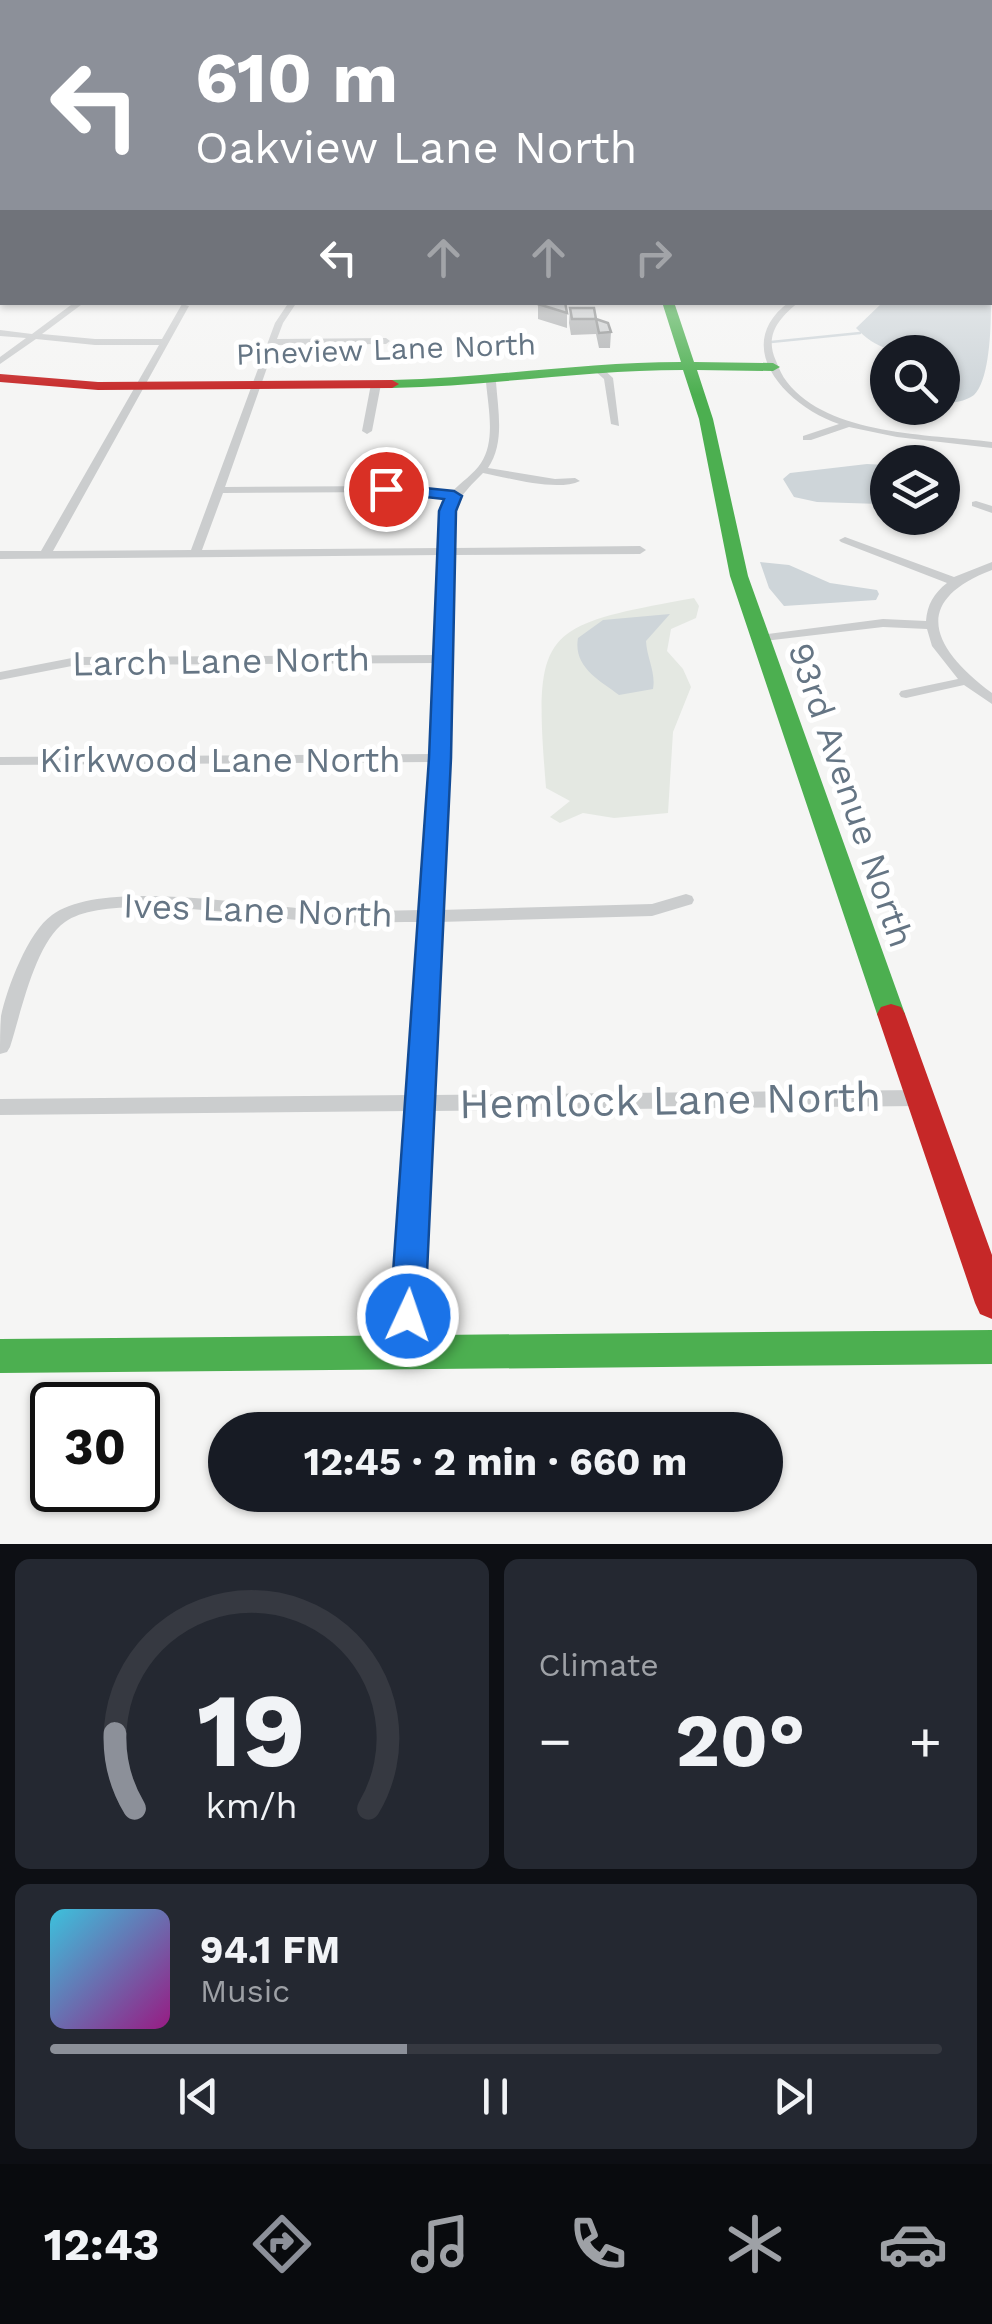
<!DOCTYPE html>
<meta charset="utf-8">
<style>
:root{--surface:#171b24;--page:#242831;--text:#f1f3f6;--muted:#9ea1a6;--line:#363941;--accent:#8c9099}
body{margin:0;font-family:"Work Sans",sans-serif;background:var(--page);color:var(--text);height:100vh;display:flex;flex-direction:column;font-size:38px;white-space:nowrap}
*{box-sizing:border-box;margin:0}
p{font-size:32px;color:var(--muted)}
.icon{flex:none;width:55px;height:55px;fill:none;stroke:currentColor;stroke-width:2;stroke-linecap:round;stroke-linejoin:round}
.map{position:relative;height:1544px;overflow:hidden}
.side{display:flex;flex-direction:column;gap:15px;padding:15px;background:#0d0f14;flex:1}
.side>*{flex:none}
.hud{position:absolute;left:0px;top:0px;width:992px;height:305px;box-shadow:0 2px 8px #0004;background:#8c9099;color:#fff;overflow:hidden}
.tools{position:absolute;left:870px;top:335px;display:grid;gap:20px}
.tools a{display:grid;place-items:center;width:90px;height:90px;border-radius:50%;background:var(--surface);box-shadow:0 2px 8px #0004;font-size:50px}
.speed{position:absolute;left:30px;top:1382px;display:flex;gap:20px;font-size:50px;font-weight:700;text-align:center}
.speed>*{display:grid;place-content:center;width:130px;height:130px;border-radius:50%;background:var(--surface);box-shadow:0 2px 8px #0004;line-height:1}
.speed .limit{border:5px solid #111;border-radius:15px;background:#fff;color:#111}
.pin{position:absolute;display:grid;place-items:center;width:85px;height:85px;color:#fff;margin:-42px;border:5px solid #fff;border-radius:50%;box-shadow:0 2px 10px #0007}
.me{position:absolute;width:110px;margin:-55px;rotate:3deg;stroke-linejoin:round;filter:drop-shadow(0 0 8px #0008)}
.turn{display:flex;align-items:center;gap:35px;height:210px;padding:0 30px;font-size:45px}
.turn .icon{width:130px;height:130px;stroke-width:2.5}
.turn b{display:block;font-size:70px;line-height:85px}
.lanes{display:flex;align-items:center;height:95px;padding:0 30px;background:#0003;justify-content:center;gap:50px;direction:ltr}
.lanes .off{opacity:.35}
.big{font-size:75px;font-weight:700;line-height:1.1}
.side .card{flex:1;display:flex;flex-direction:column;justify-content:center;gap:15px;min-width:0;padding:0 35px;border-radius:15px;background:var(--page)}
.side .dial{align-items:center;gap:0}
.dial svg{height:260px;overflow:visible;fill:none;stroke:var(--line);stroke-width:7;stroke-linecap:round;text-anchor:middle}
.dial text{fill:var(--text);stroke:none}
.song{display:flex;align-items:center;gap:30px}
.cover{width:120px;height:120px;border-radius:15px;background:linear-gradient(135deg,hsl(190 70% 55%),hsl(310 70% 35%))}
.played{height:10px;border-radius:5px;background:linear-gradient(90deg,var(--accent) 40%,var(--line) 40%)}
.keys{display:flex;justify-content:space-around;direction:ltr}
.heat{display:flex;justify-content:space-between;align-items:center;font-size:55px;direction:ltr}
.side .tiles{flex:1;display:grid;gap:15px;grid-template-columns:1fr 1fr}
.card:last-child{grid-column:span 2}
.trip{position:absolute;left:208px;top:1412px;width:575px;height:100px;border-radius:50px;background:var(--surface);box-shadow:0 2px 8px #0004;font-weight:700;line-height:100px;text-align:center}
.tabs{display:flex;height:160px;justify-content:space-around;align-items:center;background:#090b0e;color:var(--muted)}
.tabs .icon{width:70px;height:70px}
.tabs .current{color:var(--accent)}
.tabs b{font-size:45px;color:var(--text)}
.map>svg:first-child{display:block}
.green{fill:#e4e8e2}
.water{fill:#ced5d9}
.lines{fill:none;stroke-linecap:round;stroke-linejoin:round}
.stream{stroke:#ced5d9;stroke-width:2.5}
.street{fill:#cbcdce;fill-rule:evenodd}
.fast{fill:#4caf50;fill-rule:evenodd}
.jam{fill:#c62828;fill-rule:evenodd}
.wall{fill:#b1b3b4}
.building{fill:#ced0d1;stroke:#909292;stroke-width:2.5}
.route{fill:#1a73e8;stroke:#114b97;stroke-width:2.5}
.labels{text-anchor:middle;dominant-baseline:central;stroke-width:10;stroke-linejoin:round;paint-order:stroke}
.far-street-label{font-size:30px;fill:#657584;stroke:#fff}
.street-label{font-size:35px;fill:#657584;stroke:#fff}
.near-street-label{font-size:42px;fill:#657584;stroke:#fff}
</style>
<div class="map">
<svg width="992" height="1544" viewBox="0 0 992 1544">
<rect width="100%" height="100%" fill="#f5f5f4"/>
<path class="green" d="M694 598 699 606 696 618 671 629 667 651 683 669 691 687 673 732 668 813 614 818 583 813 560 823 550 817 570 801 546 788C533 628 540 626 694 598Z"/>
<path class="water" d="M990 286C992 308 992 378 974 395 965 402 953 402 943 405L942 352C907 352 882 356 856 328L882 303 990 302Z
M867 464 887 465V494L880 504 817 502 794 497 783 479 790 473Z
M760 562 789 565 830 583 877 590 879 594 876 600 784 606 769 588Z
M670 614 646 641C647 659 656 672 653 689L619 695C599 680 573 667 578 638L603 620Z"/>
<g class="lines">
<path class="stream" d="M771 342 860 333"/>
<path class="street" d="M990 210 992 211V215L990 214Z
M990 266H992V270H990Z
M0 280H2V284H0Z
M75 302H85L42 334 95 339H162L182 304 189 306 53 551 191 550 275 323 289 302H297L283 323 277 339 386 338 390 341 386 344 275 345 225 487 395 486 452 492C461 482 474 474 481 463 496 441 488 406 486 382L491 379 496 382C498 411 505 443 488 468L555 479 575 478 580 481C557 492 509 478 483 473 452 504 454 505 453 548L640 546 646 550 640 554 452 555 447 758 440 910 652 904 686 894 692 896 694 900 692 904 652 916 439 922 431 1095 919 1090 926 1092 929 1098 926 1104 919 1106 430 1111 418 1351 414 1359 406 1362 398 1359 394 1351 410 1111 0 1115V1099L411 1095 422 922C389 922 355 923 322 922 264 919 110 890 65 922 35 943 21 1013 10 1047L7 1052 0 1054C0 1042 0 1028 1 1016 7 988 28 932 52 915 103 877 259 907 323 910 356 911 390 911 423 910L432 762 0 765V757L433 754 436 663 77 665 0 680V672L77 657 437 655 441 555 0 559V551H41L159 345H95L36 339 0 364V357L26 338 0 336V330L32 334ZM395 492 448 498 442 511 441 548 202 550 223 493Z
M789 302H799C779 318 764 335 776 361 779 368 782 376 787 382 829 436 929 434 992 442V448L897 437 849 427 811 440H803V436L839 424C788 407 729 347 789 302Z
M594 366H600L613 378 619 426 611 424 604 379 594 370Z
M376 381 381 384 372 431 367 434 362 431 371 384Z
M976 501 992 506V513L972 506V502Z
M845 537 954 577 992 562V570C908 602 934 650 992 693V704L964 685 906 698 901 697 899 694 901 691 958 679 932 646 927 629 883 627 755 642 753 639 755 636 760 635 883 619 926 621C927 605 934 593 947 583L841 542 839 540Z"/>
<path class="fast" d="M990 237H992V244H990Z
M662 302H674L694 362 773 363 780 367 773 371 697 370 713 419 748 576 905 1014 901 1021 891 1024 881 1021 877 1014 730 576 699 419 683 370C586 370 490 386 392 388L385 384 392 380C489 378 584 362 681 362Z
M992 1330V1364L0 1373V1339Z"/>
<path class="jam" d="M0 374 98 382 392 380 399 384 392 388 98 390 0 382Z
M891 1004 901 1007 905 1014 992 1255V1319L980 1314 975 1303 877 1014 881 1007Z"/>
</g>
<path class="wall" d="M538 302 567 313V328L538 319Z
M570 308 596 319V334L571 335 569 323Z
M596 319 611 332 610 348H599L596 334Z"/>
<path class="building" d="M538 302H565L567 313 538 304Z
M570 308H594L596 319H572Z
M596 319 608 323 611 332 599 333Z"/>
<linearGradient id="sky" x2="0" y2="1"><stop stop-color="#9dc1e2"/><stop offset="0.45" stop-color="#fafafa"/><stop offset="1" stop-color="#fafafa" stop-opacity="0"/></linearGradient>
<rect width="992" height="395" fill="url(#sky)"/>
<path class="route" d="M386 484 454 491 462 496 456 511 451 758 425 1316 420 1327 408 1332 395 1327 390 1316 429 758 439 511 444 499 380 492V485Z"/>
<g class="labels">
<g class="far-street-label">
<text transform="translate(386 349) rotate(-2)">Pineview Lane North</text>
</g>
<g class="street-label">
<text transform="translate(221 661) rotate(-1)">Larch Lane North</text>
<text x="220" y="760">Kirkwood Lane North</text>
<text transform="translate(851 795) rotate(71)">93rd Avenue North</text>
<text transform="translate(258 910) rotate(2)">Ives Lane North</text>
</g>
<g class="near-street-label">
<text transform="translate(670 1100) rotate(-1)">Hemlock Lane North</text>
</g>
</g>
</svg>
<div class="tools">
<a><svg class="icon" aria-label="search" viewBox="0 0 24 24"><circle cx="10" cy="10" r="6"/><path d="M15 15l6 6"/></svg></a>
<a><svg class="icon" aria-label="layers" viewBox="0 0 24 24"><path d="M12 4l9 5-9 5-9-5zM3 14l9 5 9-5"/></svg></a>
</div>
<div class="speed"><div class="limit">30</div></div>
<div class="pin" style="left:386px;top:489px;background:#d93025"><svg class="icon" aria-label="arrive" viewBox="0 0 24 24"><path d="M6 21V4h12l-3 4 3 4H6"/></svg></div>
<svg class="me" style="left:408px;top:1316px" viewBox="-20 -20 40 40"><circle r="17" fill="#1a73e8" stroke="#fff" stroke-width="3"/><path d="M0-11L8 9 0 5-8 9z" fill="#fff"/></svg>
<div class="trip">12:45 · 2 min · 660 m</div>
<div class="hud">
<div class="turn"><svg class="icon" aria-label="left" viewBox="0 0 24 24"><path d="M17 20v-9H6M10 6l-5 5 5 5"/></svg><div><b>610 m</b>Oakview Lane North</div></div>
<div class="lanes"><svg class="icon" aria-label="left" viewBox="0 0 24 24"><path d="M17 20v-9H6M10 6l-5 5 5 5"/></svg><svg class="icon off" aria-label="ahead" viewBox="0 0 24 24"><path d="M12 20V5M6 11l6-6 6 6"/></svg><svg class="icon off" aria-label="ahead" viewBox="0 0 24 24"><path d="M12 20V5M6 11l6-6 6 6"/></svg><svg class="icon off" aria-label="right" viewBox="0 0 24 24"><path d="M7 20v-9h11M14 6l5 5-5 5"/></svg></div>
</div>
</div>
<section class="side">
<div class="tiles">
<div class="card dial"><svg viewBox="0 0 100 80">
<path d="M14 69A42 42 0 1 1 86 69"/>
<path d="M14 69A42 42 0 0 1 8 46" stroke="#8c9099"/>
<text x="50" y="56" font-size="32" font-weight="700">19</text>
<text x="50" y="72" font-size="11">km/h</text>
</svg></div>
<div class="card"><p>Climate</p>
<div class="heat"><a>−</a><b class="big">20°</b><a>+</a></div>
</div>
<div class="card">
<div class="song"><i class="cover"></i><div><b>94.1 FM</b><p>Music</p></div></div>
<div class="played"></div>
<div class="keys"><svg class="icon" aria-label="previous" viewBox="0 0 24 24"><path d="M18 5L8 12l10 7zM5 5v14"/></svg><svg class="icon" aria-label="pause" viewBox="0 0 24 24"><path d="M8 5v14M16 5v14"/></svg><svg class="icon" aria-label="next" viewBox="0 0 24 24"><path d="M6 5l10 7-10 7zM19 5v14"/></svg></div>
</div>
</div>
</section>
<nav class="tabs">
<b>12:43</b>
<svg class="icon current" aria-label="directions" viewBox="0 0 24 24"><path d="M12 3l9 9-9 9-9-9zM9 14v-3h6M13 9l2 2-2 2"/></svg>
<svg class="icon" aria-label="music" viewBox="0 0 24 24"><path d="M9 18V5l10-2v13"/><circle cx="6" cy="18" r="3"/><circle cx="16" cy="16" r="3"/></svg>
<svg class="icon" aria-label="phone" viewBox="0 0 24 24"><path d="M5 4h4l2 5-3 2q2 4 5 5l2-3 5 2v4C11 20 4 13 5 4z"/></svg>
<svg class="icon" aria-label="climate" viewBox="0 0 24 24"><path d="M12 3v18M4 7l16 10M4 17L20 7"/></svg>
<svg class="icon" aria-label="car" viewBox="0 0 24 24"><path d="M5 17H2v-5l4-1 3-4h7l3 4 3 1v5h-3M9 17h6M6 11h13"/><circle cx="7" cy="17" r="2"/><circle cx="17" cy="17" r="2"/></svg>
</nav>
